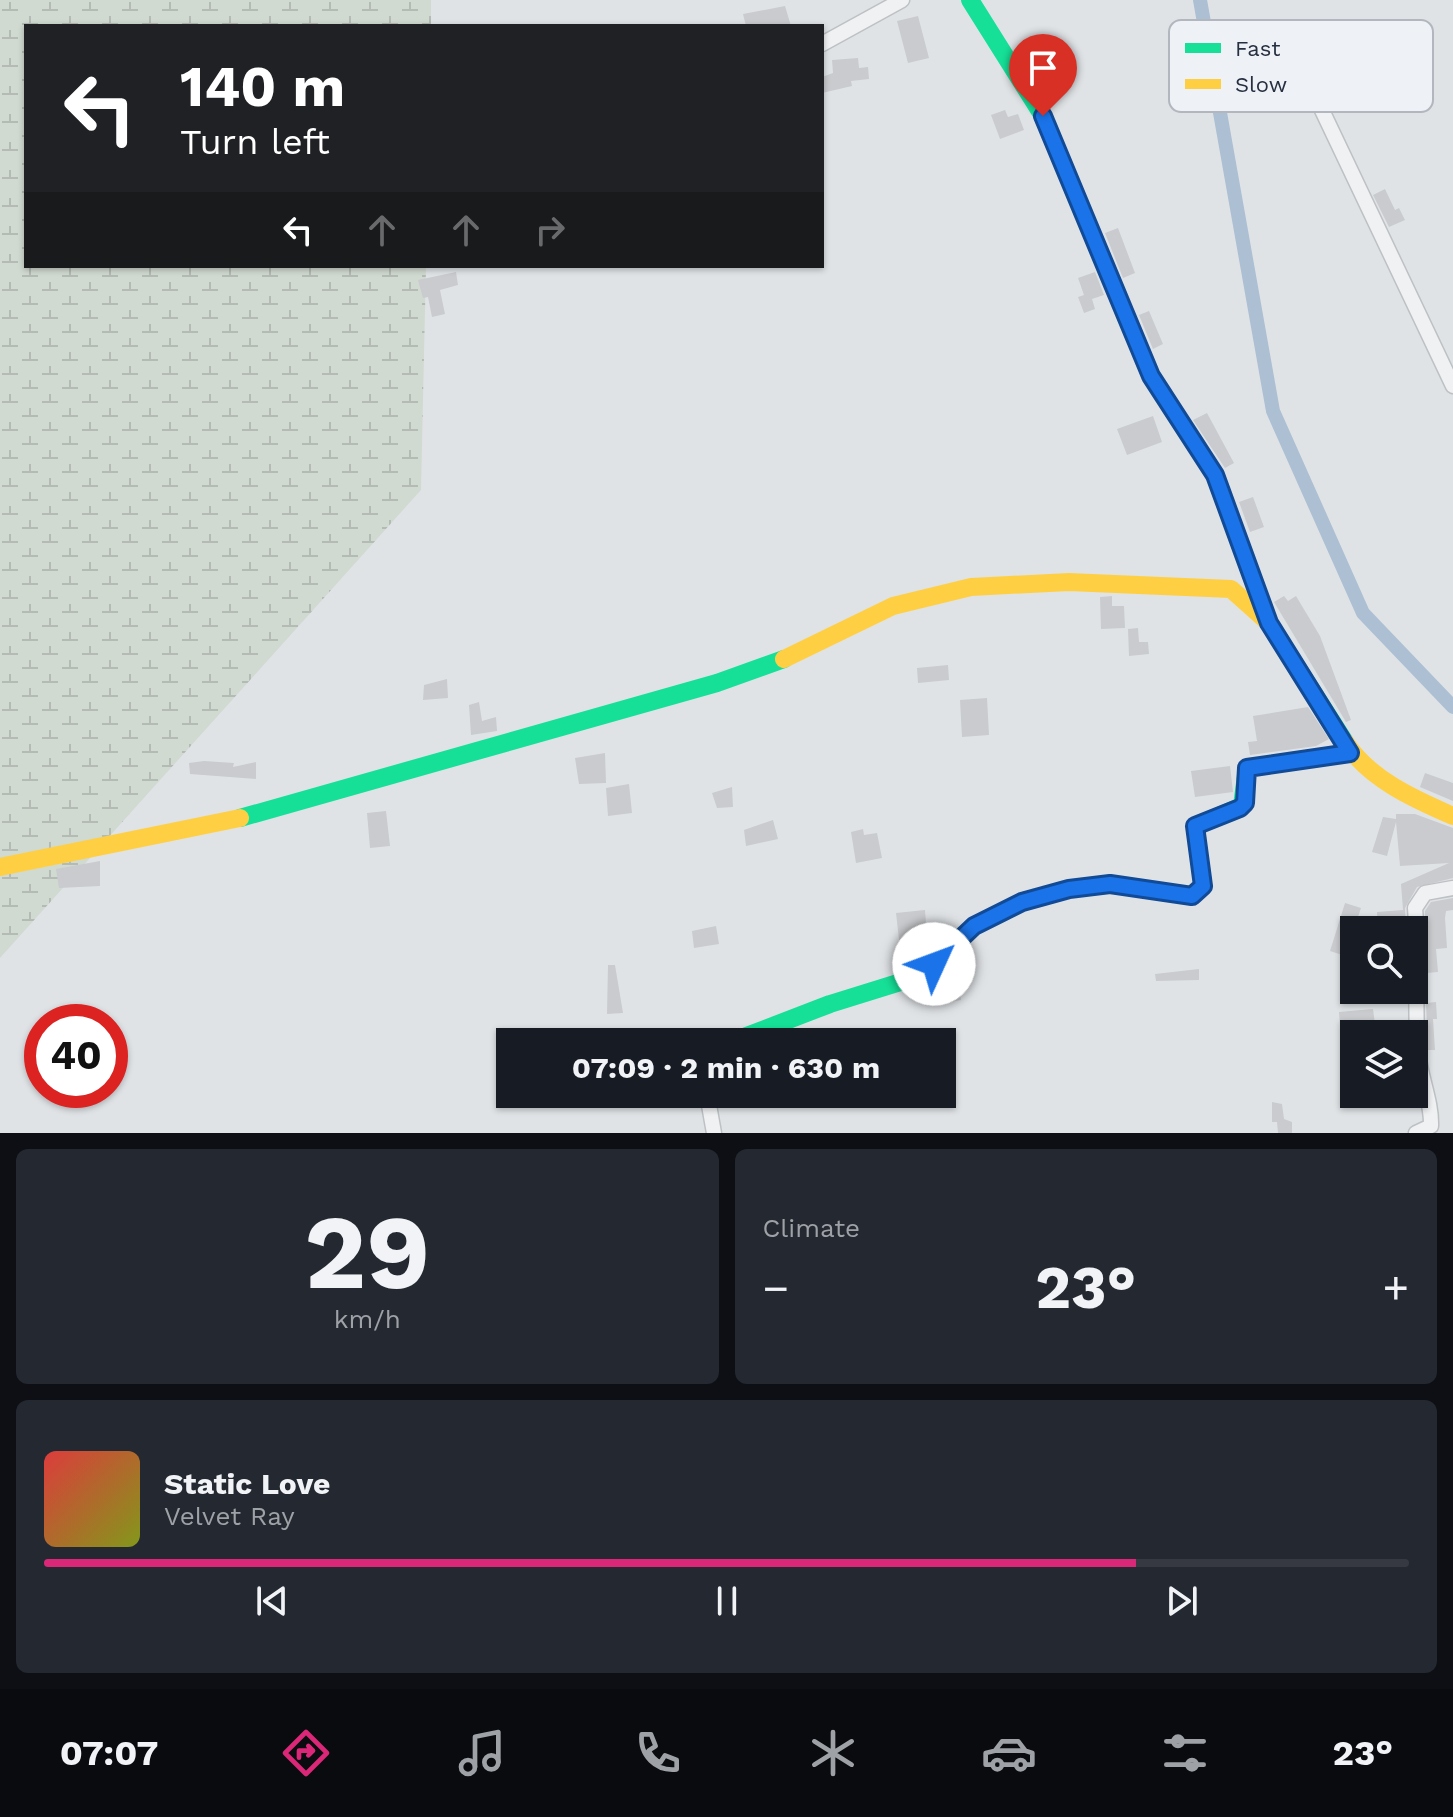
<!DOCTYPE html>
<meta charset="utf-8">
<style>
:root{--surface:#171b24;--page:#242831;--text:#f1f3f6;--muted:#9ea1a6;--line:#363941;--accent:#db2777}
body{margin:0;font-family:"Work Sans",sans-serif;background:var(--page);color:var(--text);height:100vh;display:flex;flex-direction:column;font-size:30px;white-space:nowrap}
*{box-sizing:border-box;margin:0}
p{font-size:26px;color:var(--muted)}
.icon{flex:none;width:44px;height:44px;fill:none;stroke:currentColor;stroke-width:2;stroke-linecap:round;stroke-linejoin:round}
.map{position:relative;height:1133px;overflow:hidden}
.details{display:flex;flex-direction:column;gap:16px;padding:16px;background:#0d0f14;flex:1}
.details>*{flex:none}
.hud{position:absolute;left:24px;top:24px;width:800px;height:244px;border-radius:0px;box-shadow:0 2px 6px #0004;background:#202124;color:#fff;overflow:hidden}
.tools{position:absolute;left:1340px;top:916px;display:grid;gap:16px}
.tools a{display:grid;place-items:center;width:88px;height:88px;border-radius:0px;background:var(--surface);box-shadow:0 2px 6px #0004;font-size:40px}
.speed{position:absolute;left:24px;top:1004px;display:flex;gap:16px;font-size:40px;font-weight:700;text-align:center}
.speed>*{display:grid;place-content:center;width:104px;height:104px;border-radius:50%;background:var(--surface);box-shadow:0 2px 6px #0004;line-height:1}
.speed .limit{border:12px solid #d22;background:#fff;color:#111}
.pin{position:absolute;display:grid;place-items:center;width:68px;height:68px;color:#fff;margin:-82px -34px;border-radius:50% 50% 50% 0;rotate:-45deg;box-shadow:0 0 8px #0007}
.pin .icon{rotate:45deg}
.me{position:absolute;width:88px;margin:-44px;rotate:47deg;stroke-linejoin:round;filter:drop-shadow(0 0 6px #0008)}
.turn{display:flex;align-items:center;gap:28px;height:168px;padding:0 24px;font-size:36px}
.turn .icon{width:104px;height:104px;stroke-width:2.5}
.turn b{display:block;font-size:56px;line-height:68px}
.lanes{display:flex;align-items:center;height:76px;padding:0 24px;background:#0003;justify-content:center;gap:40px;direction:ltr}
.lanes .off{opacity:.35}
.big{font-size:60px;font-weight:700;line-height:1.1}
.details .card{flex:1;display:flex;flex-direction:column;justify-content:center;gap:12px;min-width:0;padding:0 28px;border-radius:12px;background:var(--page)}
.details .dial{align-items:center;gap:0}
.dial b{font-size:104px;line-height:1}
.song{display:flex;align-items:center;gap:24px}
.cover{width:96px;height:96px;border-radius:12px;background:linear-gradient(135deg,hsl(0 70% 55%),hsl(70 70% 35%))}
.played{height:8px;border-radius:4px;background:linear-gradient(90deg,var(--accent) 80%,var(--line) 80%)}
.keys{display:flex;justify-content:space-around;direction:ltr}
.heat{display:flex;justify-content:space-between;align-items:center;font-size:44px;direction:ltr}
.details .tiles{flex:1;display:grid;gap:16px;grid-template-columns:1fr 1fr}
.card:last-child{grid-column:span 2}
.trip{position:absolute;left:496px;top:1028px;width:460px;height:80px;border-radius:0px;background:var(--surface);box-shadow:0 2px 6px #0004;font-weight:700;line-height:80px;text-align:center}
.tabs{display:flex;height:128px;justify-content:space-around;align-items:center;background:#090b0e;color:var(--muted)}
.tabs .icon{width:56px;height:56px}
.tabs .active{color:var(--accent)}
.tabs b{font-size:36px;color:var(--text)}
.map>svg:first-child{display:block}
.wetland{fill:url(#wetland-marsh)}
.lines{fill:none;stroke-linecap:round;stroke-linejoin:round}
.canal{stroke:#adbfd3;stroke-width:14}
.building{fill:#c9cbce}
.street-casing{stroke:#bec1c4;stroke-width:17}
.street{stroke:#f0f1f3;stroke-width:14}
.fast{stroke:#16e098;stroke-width:18}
.slow{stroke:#ffcf43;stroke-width:18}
.route-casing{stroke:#114b97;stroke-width:20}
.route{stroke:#1a73e8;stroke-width:14}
.key{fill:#eef1f6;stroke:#b2b7bf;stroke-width:2}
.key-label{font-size:22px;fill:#263040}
</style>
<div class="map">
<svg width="1453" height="1133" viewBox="0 0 1453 1133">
<defs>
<pattern id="wetland-marsh" width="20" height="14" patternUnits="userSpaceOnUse" patternTransform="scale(2)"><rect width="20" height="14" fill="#d1dad1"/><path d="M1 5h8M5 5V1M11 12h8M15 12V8" fill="none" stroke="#b3bbb4"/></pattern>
</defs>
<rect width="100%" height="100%" fill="#e0e3e6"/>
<path class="wetland" d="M0 0H431V26H26V266H426L421 490 0 958Z"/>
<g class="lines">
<path class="canal" d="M1200 0 1273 411 1363 613 1453 707"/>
</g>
<path class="building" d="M785 6 791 26H746L743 14Z
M918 16 929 58 908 63 897 21Z
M858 58 859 68 868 67 869 79 851 81 852 86 822 93V77L833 73 832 60Z
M1005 110 1008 117 1018 114 1024 130 1000 139 991 115Z
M1385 189 1395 210 1399 208 1405 220 1389 227 1373 195Z
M1118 228 1135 273 1123 278 1105 233Z
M456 272 458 285 440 290 445 314 432 317 428 297 423 298 418 280Z
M1095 272 1104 295 1092 299 1095 309 1084 313 1078 297 1084 295 1078 278Z
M1149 311 1163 344 1153 349 1139 315Z
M1207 413 1234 463 1225 468 1193 420Z
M1153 416 1162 442 1127 455 1117 429Z
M1253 497 1264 527 1250 532 1239 502Z
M1112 596V606H1124L1125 628 1101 629 1100 597Z
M1284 596 1288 601 1296 596 1320 636 1351 720 1346 722 1274 602Z
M1138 628 1139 642H1148L1149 654 1129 656 1128 629Z
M948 665 949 680 918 683 917 668Z
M447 679 448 698 423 700 424 685Z
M987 698 989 735 962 737 960 700Z
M479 702 482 721 496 717 497 731 471 735 469 705Z
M1308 707 1329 739 1316 746 1250 755 1248 742 1257 741 1253 716Z
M605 753 606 783 579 784 575 758Z
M204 761 234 763 233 767 256 762V779L190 774 189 763Z
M1230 766 1233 792 1195 797 1191 771Z
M1425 773 1453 783V801L1420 787Z
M629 784 632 813 608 816 606 788Z
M732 787 733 807 717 808 712 793Z
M386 811 390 846 370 848 367 813Z
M1396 814H1415L1453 828V878L1417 887 1405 908 1406 930H1378L1377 912 1403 910 1401 884 1449 863 1400 866 1396 822 1387 856 1372 852 1383 817 1396 819Z
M773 820 778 839 746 846 744 830Z
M863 829 864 835 877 833 882 858 856 863 851 832Z
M100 861V886L59 888 56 869Z
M1453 898V910L1446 911 1445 918 1447 948 1436 949 1438 972 1427 973 1425 911 1431 902Z
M1345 903 1361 908 1345 956 1330 951Z
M925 910 927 936 917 937 918 946 900 948 896 913Z
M716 926 719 944 694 948 692 931Z
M608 965H615L623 1013 607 1014Z
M1199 969V980L1156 981 1155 974Z
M959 986 961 1000 938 1004 936 990Z
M1436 1002 1437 1019H1433L1435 1050H1428L1426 1003Z
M1373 1009 1375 1024 1340 1026 1339 1012Z
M1272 1102 1282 1104 1284 1119 1292 1122V1133H1278L1277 1122H1272Z"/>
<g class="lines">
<g class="street-casing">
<path id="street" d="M822 44 902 0
M1292 47 1453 386
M707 1094 714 1133
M1416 1133 1431 1126C1432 1102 1420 1076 1418 1052 1414 1005 1419 956 1415 908L1425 893 1453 888"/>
</g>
<use href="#street" class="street"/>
<path class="fast" d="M970 0 1043 116 1151 376 1215 475 1269 623 1345 742
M240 818 717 683 784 659
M731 1042 830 1004 920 976 974 926 1022 902 1069 889 1110 884 1192 896 1203 886 1195 826 1242 806 1247 768 1350 753"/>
<path class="slow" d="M784 659 893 606 971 587 1069 582 1231 589 1269 623
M1345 742C1369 779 1414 799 1453 816
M0 867 240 818"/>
</g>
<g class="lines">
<g class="route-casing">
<path id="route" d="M934 964 974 926 1022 902 1069 889 1110 884 1192 896 1203 886 1195 826 1240 808 1245 803 1247 768 1350 753 1269 623 1215 475 1151 376 1043 116"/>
</g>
<use href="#route" class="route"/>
</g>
<rect x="1169" y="20" width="264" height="92" rx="12" class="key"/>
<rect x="1185" y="43" width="36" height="10" fill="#16e098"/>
<rect x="1185" y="79" width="36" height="10" fill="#ffcf43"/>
<g class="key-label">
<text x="1235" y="56">Fast</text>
<text x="1235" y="92">Slow</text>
</g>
</svg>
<div class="tools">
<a><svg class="icon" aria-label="search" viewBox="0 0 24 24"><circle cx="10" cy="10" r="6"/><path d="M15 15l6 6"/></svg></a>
<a><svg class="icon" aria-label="layers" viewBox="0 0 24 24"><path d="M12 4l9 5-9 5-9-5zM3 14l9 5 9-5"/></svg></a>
</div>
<div class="speed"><div class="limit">40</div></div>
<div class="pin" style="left:1043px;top:116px;background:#d93025"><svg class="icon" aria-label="arrive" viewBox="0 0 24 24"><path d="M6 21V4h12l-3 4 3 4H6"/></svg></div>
<svg class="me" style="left:934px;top:964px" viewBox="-20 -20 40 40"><circle r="19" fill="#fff"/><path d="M0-13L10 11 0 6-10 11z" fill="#1a73e8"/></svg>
<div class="trip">07:09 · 2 min · 630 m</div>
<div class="hud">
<div class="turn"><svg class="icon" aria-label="left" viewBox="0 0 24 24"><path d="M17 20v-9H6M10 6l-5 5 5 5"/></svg><div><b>140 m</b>Turn left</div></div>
<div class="lanes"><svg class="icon" aria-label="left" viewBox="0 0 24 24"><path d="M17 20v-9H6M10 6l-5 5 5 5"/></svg><svg class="icon off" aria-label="ahead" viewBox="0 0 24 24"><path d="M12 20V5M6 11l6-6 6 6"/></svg><svg class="icon off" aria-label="ahead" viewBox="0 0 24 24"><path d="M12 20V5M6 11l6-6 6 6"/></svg><svg class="icon off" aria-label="right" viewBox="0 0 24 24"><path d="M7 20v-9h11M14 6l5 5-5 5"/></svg></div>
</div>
</div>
<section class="details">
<div class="tiles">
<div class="card dial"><b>29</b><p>km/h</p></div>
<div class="card"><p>Climate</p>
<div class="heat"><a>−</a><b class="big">23°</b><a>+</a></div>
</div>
<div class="card">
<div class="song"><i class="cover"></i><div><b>Static Love</b><p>Velvet Ray</p></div></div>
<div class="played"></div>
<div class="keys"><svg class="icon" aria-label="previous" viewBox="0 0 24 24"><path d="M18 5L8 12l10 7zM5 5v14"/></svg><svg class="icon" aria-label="pause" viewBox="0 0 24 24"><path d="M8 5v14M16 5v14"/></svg><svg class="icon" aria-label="next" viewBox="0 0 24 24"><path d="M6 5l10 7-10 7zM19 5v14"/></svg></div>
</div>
</div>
</section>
<nav class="tabs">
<b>07:07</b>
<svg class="icon active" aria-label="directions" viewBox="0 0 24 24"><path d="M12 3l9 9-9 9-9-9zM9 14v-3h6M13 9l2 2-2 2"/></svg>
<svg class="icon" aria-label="music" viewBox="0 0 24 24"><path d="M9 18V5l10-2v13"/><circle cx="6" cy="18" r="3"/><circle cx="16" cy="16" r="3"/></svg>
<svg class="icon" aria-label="phone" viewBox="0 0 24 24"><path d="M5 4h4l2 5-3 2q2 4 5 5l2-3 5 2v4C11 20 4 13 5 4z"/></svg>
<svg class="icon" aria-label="climate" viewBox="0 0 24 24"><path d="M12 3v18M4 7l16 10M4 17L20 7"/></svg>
<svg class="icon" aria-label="car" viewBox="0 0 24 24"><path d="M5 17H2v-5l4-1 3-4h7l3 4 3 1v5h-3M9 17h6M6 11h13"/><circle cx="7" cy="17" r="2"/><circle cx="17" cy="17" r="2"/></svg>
<svg class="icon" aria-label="filters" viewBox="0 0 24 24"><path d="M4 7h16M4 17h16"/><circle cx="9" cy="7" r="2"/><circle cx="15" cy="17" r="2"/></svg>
<b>23°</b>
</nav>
